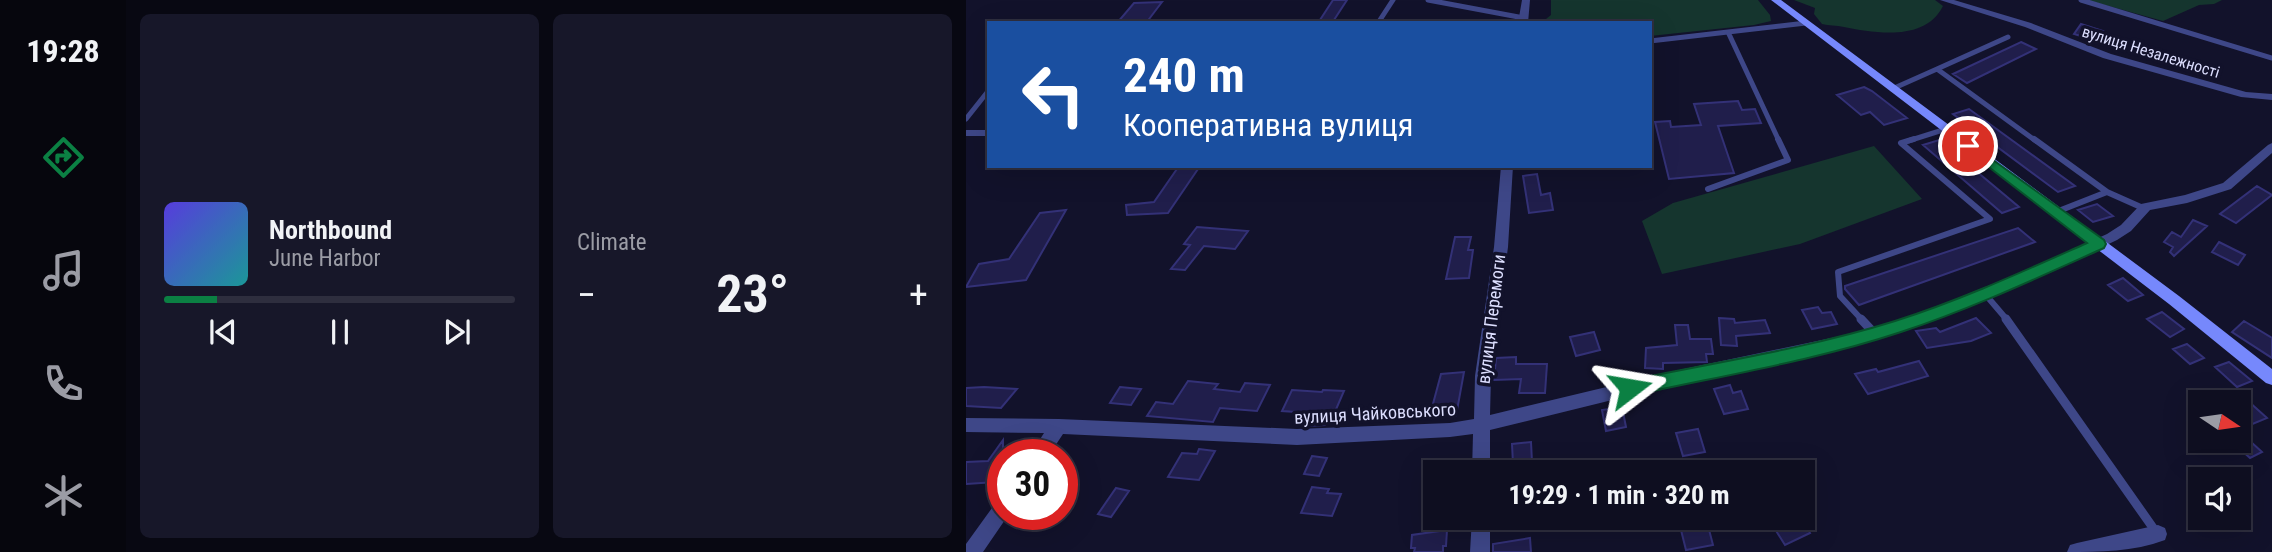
<!DOCTYPE html>
<meta charset="utf-8">
<style>
:root{--surface:#0e0e20;--page:#171729;--text:#f1f3f6;--muted:#9b9ca5;--line:#2e2e3e;--accent:#0b8043}
body{margin:0;font-family:"Roboto Condensed",sans-serif;background:var(--page);color:var(--text);height:100vh;display:flex;flex-direction:column;font-size:26px;white-space:nowrap}
*{box-sizing:border-box;margin:0}
p{font-size:23px;color:var(--muted)}
.icon{flex:none;width:38px;height:38px;fill:none;stroke:currentColor;stroke-width:2;stroke-linecap:round;stroke-linejoin:round}
.map{position:relative;flex:1;overflow:hidden}
.sheet{display:flex;flex-direction:column;gap:14px;padding:14px;background:#080812;width:840px}
.sheet>*{flex:none}
.hud{position:absolute;left:21px;top:21px;width:665px;height:147px;border-radius:0px;box-shadow:0 7px 28px #0002,0 0 0 2px var(--line);background:#1a4fa0;color:#fff;overflow:hidden}
.needle{width:46px;rotate:103deg}
.buttons{position:absolute;left:1222px;top:390px;display:grid;gap:14px}
.buttons a{display:grid;place-items:center;width:63px;height:63px;border-radius:0px;background:var(--surface);box-shadow:0 7px 28px #0002,0 0 0 2px var(--line);font-size:35px}
.speed{position:absolute;left:21px;top:439px;display:flex;gap:14px;font-size:35px;font-weight:700;text-align:center}
.speed>*{display:grid;place-content:center;width:91px;height:91px;border-radius:50%;background:var(--surface);box-shadow:0 7px 28px #0002,0 0 0 2px var(--line);line-height:1}
.speed .limit{border:10px solid #d22;background:#fff;color:#111}
.pin{position:absolute;display:grid;place-items:center;width:60px;height:60px;color:#fff;margin:-30px;border:4px solid #fff;border-radius:50%;box-shadow:0 2px 7px #0007}
.me{position:absolute;width:77px;margin:-38px;rotate:76deg;stroke-linejoin:round;filter:drop-shadow(0 0 5px #0008)}
.turn{display:flex;align-items:center;gap:24px;height:147px;padding:0 21px;font-size:32px}
.turn .icon{width:91px;height:91px;stroke-width:2.5}
.turn b{display:block;font-size:49px;line-height:60px}
.big{font-size:52px;font-weight:700;line-height:1.1}
.sheet .widget{flex:1;display:flex;flex-direction:column;justify-content:center;gap:10px;min-width:0;padding:0 24px;border-radius:10px;background:var(--page)}
.song{display:flex;align-items:center;gap:21px}
.cover{width:84px;height:84px;border-radius:10px;background:linear-gradient(135deg,hsl(250 70% 55%),hsl(180 70% 35%))}
.played{height:7px;border-radius:4px;background:linear-gradient(90deg,var(--accent) 15%,var(--line) 15%)}
.keys{display:flex;justify-content:space-around;direction:ltr}
.heat{display:flex;justify-content:space-between;align-items:center;font-size:38px;direction:ltr}
.sheet .tiles{flex:1;display:grid;gap:14px;grid-template-columns:repeat(2,1fr)}
.trip{position:absolute;left:457px;top:460px;width:392px;height:70px;border-radius:0px;background:var(--surface);box-shadow:0 7px 28px #0002,0 0 0 2px var(--line);font-weight:700;line-height:70px;text-align:center}
main{display:flex;flex:1;min-height:0}
.tab-bar{display:flex;flex-direction:column;width:126px;justify-content:space-around;align-items:center;background:#06060d;color:var(--muted)}
.tab-bar .icon{width:49px;height:49px}
.tab-bar .active{color:var(--accent)}
.tab-bar b{font-size:32px;color:var(--text)}
.map>svg:first-child{display:block}
.green{fill:#15352e}
.building{fill:#201e4b;stroke:#333177;stroke-width:2}
.lines{fill:none;stroke-linecap:round;stroke-linejoin:round}
.lane-far2{stroke:#3e4788;stroke-width:5}
.lane-far1{stroke:#3e4788;stroke-width:6}
.lane{stroke:#3e4788;stroke-width:9}
.street{fill:#3e4788;fill-rule:evenodd}
.secondary{fill:#7688fc;fill-rule:evenodd}
.route{fill:#0b8043;stroke:#07532c;stroke-width:2}
.labels{text-anchor:middle;dominant-baseline:central;stroke-width:7;stroke-linejoin:round;paint-order:stroke}
.far-street-label{font-size:16px;fill:#dcdefe;stroke:#12122b}
.street-label{font-size:18px;fill:#dcdefe;stroke:#12122b}
</style>
<main>
<nav class="tab-bar">
<b>19:28</b>
<svg class="icon active" aria-label="directions" viewBox="0 0 24 24"><path d="M12 3l9 9-9 9-9-9zM9 14v-3h6M13 9l2 2-2 2"/></svg>
<svg class="icon" aria-label="music" viewBox="0 0 24 24"><path d="M9 18V5l10-2v13"/><circle cx="6" cy="18" r="3"/><circle cx="16" cy="16" r="3"/></svg>
<svg class="icon" aria-label="phone" viewBox="0 0 24 24"><path d="M5 4h4l2 5-3 2q2 4 5 5l2-3 5 2v4C11 20 4 13 5 4z"/></svg>
<svg class="icon" aria-label="climate" viewBox="0 0 24 24"><path d="M12 3v18M4 7l16 10M4 17L20 7"/></svg>
</nav>
<section class="sheet">
<div class="tiles">
<div class="widget">
<div class="song"><i class="cover"></i><div><b>Northbound</b><p>June Harbor</p></div></div>
<div class="played"></div>
<div class="keys"><svg class="icon" aria-label="previous" viewBox="0 0 24 24"><path d="M18 5L8 12l10 7zM5 5v14"/></svg><svg class="icon" aria-label="pause" viewBox="0 0 24 24"><path d="M8 5v14M16 5v14"/></svg><svg class="icon" aria-label="next" viewBox="0 0 24 24"><path d="M6 5l10 7-10 7zM19 5v14"/></svg></div>
</div>
<div class="widget"><p>Climate</p>
<div class="heat"><a>−</a><b class="big">23°</b><a>+</a></div>
</div>
</div>
</section>
<div class="map">
<svg width="1306" height="552" viewBox="0 0 1306 552">
<rect width="100%" height="100%" fill="#12122b"/>
<path class="green" d="M585 0H792L804 15 805 21 788 25 684 36V23H575L585 15Z
M828 0H969L977 6C959 42 909 33 878 27 870 25 863 26 856 24L848 14 849 8Z
M1121 0H1256L1248 4 1233 5 1197 21Z
M908 146 956 199 834 244 696 274 676 221 707 203Z"/>
<path class="building" d="M367 0H381L366 23H352Z
M196 2 180 23H151L168 3Z
M1115 24 1137 31 1131 41 1108 34Z
M1055 42 1070 49 1001 83 987 74Z
M898 87 906 91 941 118 918 125 904 112 895 115 871 95Z
M772 101 776 110 789 109 795 123 752 126 768 173 703 179 689 122 704 121 705 127 735 125 728 104Z
M1003 109 1109 186 1092 192 987 114Z
M973 140 1053 207 1036 213 957 145Z
M213 166H234L202 213 161 215 160 205 188 202Z
M571 174 575 195 584 193 587 210 563 213 557 176Z
M1291 186 1306 195 1270 223 1254 214Z
M1131 204 1147 216 1127 222 1112 210Z
M100 210 60 280 0 287 13 264 43 259 74 213Z
M1227 220 1241 226 1208 256 1204 252 1207 247 1198 242 1206 232 1215 237Z
M231 227 282 231 269 249 238 246 219 270 205 269 224 245 218 244Z
M1052 228 1069 242 893 305 879 289V286Z
M489 237H505L502 250H507L503 278 480 279Z
M1253 242 1279 255 1272 265 1246 252Z
M1157 278 1177 295 1162 301 1142 285Z
M852 307 856 313 865 312 871 324 846 329 836 310Z
M1196 312 1218 329 1204 337 1181 319Z
M753 318 768 319 769 323 799 320 804 333 770 336 771 346 755 345Z
M1010 318 1025 333 1005 341 961 348 950 331 970 328 974 332Z
M1278 321 1306 338V358L1266 332Z
M709 325H722L724 339H745L747 354H740L741 362 697 363V369L679 368 680 348 711 345Z
M628 332 634 350 610 356 604 337Z
M1221 344 1238 358 1224 364 1207 349Z
M550 357V364H581L579 393H553L555 379 528 380 530 358Z
M953 361 962 376 902 394 889 374 910 369 912 372Z
M1263 362 1286 381 1271 387 1249 367Z
M498 372 490 416 464 415 475 374Z
M222 381 252 384 248 389 274 392 279 383 304 385 291 411 254 408 247 422 181 416 190 402 207 404Z
M764 385 767 393 775 391 782 409 758 414 748 389Z
M18 387 51 389 35 408 0 406V388Z
M154 387 175 389 165 405 144 403Z
M326 390 356 392 357 390 378 391 368 414 364 413 359 425 340 426 346 413 316 411Z
M1272 392 1301 418 1272 430Z
M656 407 660 427 640 431 636 410Z
M732 429 739 452 717 456 710 433Z
M1272 430 1296 452 1284 458 1272 447Z
M37 440V470L30 482 0 484V462L22 461Z
M565 442 566 462 547 464 546 444Z
M233 449 249 451 233 480 202 477 216 453 231 454Z
M346 456 361 458 353 476 338 474Z
M346 487 363 489 361 493 375 494 366 516 335 513Z
M150 488 163 491 145 517 132 514Z
M712 518H740L747 545 720 550Z
M802 518H834L844 533 819 545Z
M481 530 480 546H477V552H448L449 548H445L446 535Z
M564 538 565 552H527V544Z"/>
<g class="lines">
<path class="lane-far2" d="M462 0 558 18
M1115 0 1306 58
M412 23 427 0
M762 32 813 141
M1042 37 971 69 1070 141
M684 41 840 23
M926 89 971 69
M0 119 23 90
M942 141 980 129"/>
<path class="lane-far1" d="M1068 139 1141 192 1177 208
M742 189 822 160 812 139
M1090 212 1141 192
M1019 294 1042 321
M897 321 874 296 872 272 1024 219 935 143 948 139"/>
<path class="lane" d="M895 319 908 333
M1040 319 1190 532"/>
<path class="street" d="M556 0H564L562 23H552Z
M974 0H988L1065 23 1145 54 1280 92 1306 94V100L1275 97 1137 58 1059 27Z
M0 130H23V136H0Z
M1306 143V153L1265 189 1221 203 1184 210 1165 231 1151 240 1076 276 957 324 894 344 699 387 524 430V472H506L507 434 484 437 331 445 97 434 83 455H64L78 433 0 432V418L93 419 331 429 484 423 508 419 509 376 528 247 535 166H547L542 247 525 376 524 415 699 373 894 332 948 316 1066 268 1141 234 1155 225 1175 204 1219 195 1257 183 1302 145Z
M37 498V514H43L17 552H0V544L31 501Z
M506 518H524V552H504Z
M1192 525 1199 528 1201 534 1199 540C1167 552 1134 552 1101 552L1104 545 1111 543Z"/>
<path class="secondary" d="M805 0H815L1213 296 1306 369V385L1300 383 1203 304Z"/>
</g>
<path class="route" d="M1002 142 1138 240 1140 244 1138 248C1071 278 1005 309 935 332 848 361 754 376 664 396L658 393 655 388 658 383 664 380C752 362 843 348 929 321 995 300 1058 271 1121 243L998 148V143Z"/>
<g class="labels">
<g class="far-street-label">
<text transform="translate(1185 52) rotate(17)">вулиця Незалежності</text>
</g>
<g class="street-label">
<text transform="translate(525 319) rotate(-83)">вулиця Перемоги</text>
<text transform="translate(409 413) rotate(-3)">вулиця Чайковського</text>
</g>
</g>
</svg>
<div class="buttons">
<a><svg class="needle" viewBox="-14 -14 28 28"><path d="M0-13l5 13h-10z" fill="#e53935"/><path d="M0 13l5-13h-10z" fill="#9b9ca5"/></svg></a>
<a><svg class="icon" aria-label="sound" viewBox="0 0 24 24"><path d="M4 9h4l5-4v14l-5-4H4zM17 9q2 3 0 6"/></svg></a>
</div>
<div class="speed"><div class="limit">30</div></div>
<div class="pin" style="left:1002px;top:146px;background:#d93025"><svg class="icon" aria-label="arrive" viewBox="0 0 24 24"><path d="M6 21V4h12l-3 4 3 4H6"/></svg></div>
<svg class="me" style="left:664px;top:388px" viewBox="-20 -20 40 40"><path d="M0-17L14 15 0 8-14 15z" fill="#0b8043" stroke="#fff" stroke-width="4"/></svg>
<div class="trip">19:29 · 1 min · 320 m</div>
<div class="hud">
<div class="turn"><svg class="icon" aria-label="left" viewBox="0 0 24 24"><path d="M17 20v-9H6M10 6l-5 5 5 5"/></svg><div><b>240 m</b>Кооперативна вулиця</div></div>
</div>
</div>
</main>
